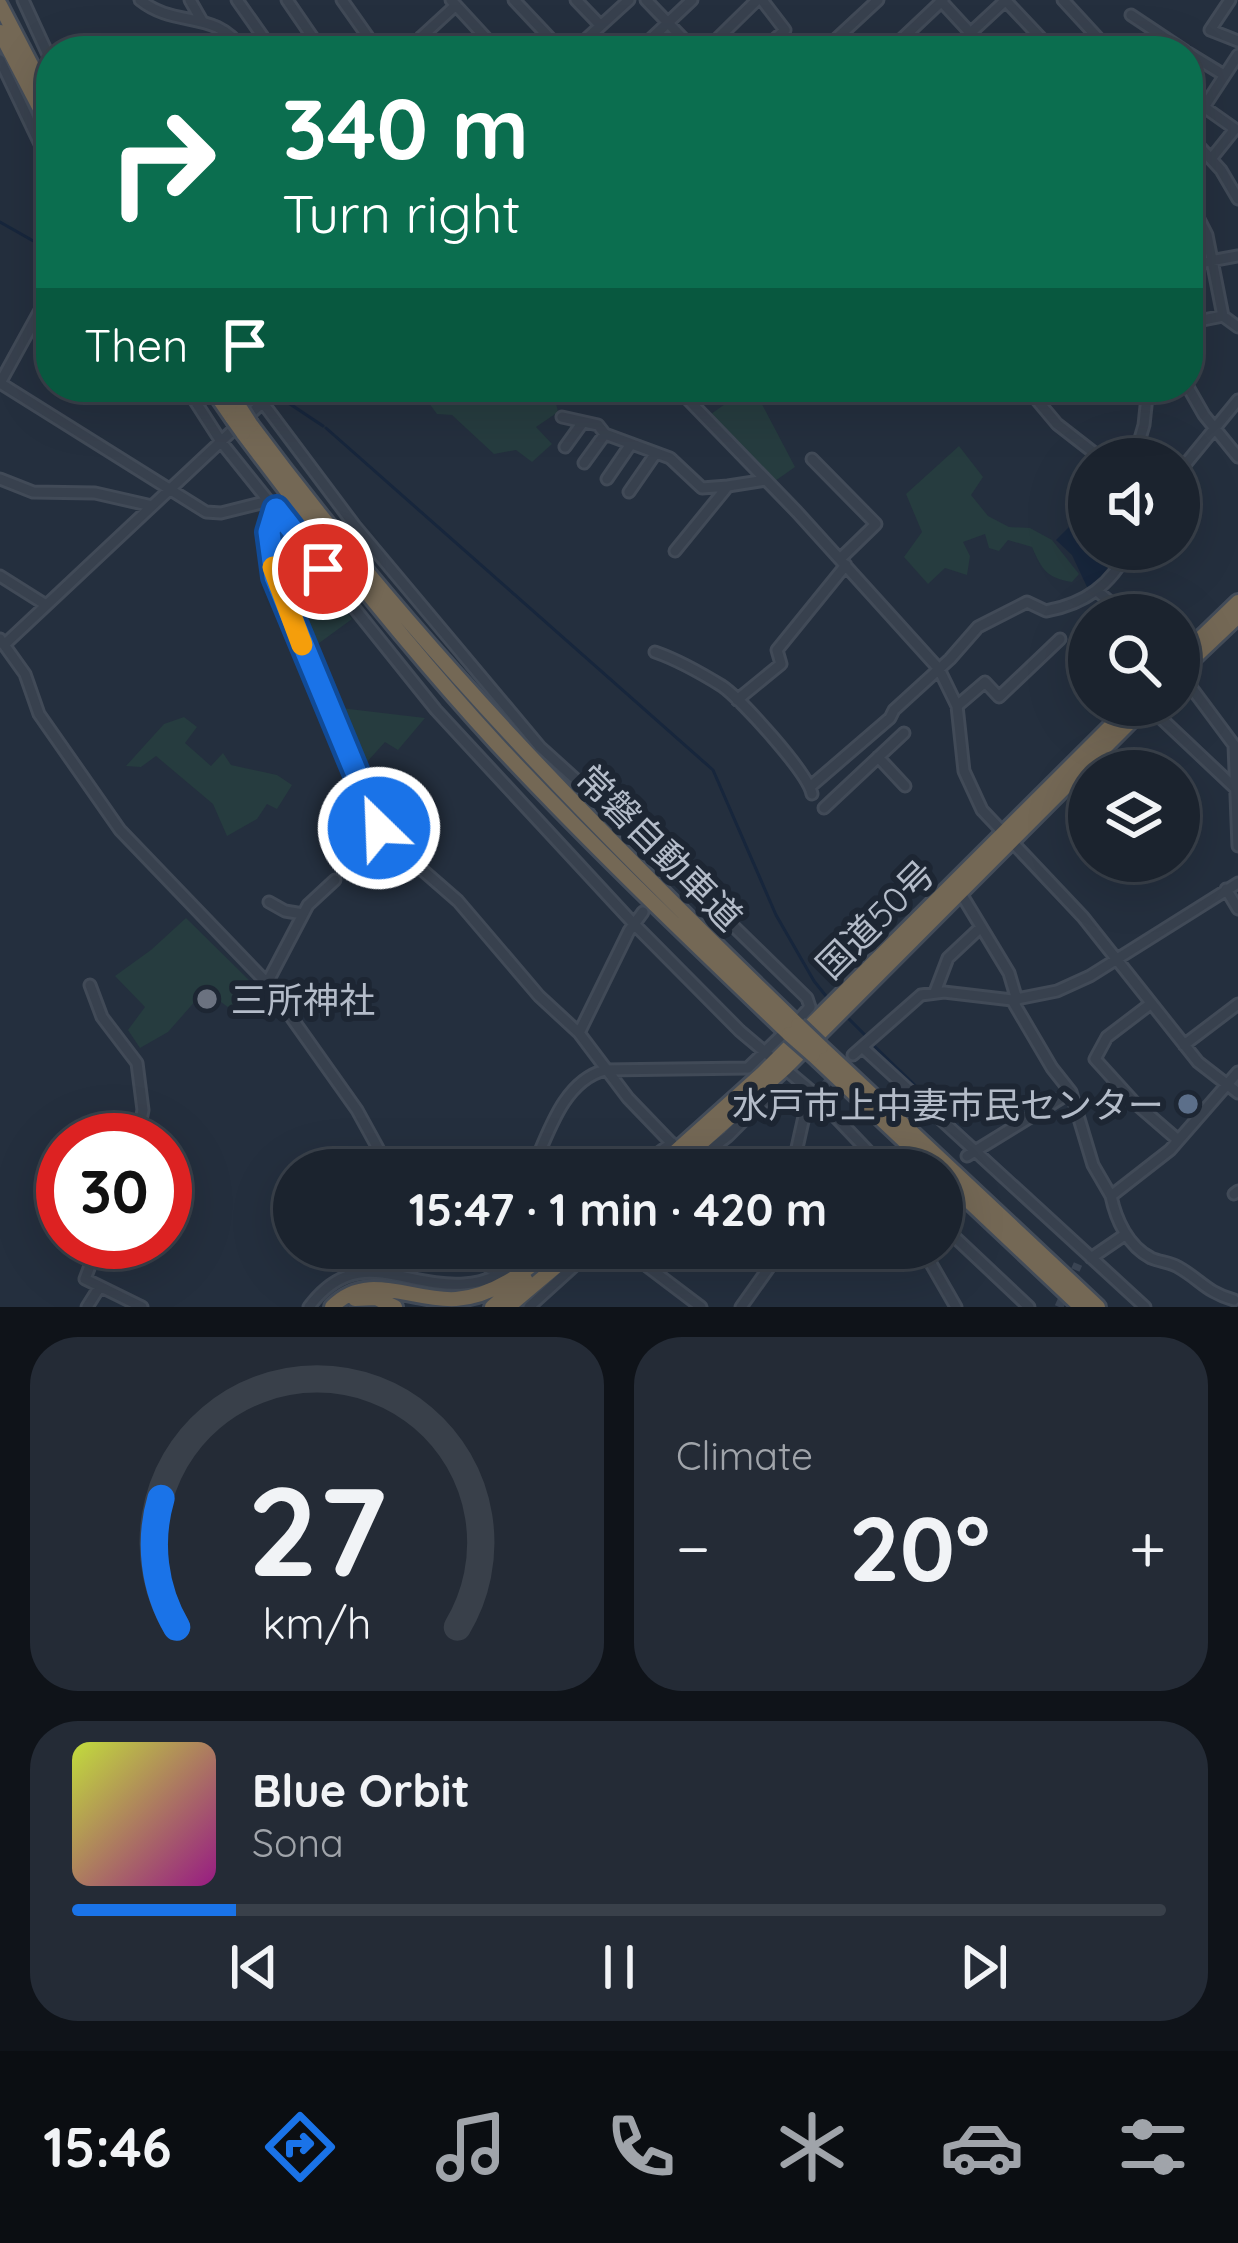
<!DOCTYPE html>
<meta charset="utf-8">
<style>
:root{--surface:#1b232e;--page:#242b36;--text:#f1f3f6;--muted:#a0a4aa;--line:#39404a;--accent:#1a73e8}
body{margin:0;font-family:Quicksand,"Noto Sans JP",sans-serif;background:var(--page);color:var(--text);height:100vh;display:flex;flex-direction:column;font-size:45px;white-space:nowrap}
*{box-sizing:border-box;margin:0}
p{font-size:39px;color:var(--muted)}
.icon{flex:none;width:66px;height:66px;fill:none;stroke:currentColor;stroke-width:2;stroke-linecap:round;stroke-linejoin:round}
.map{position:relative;height:1307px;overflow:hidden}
.panel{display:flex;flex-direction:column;gap:30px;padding:30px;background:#0f1319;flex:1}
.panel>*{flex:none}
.top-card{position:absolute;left:36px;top:36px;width:1167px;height:366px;border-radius:48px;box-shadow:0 12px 48px #0002,0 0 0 3px var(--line);background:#0b6e4f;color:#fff;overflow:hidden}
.buttons{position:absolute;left:1068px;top:438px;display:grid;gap:24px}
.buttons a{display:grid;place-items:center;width:132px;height:132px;border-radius:50%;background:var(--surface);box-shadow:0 12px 48px #0002,0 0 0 3px var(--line);font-size:60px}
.speed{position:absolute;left:36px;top:1113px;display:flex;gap:24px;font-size:60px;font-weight:700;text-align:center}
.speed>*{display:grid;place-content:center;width:156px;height:156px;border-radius:50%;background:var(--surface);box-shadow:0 12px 48px #0002,0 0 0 3px var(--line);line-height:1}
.speed .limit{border:18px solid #d22;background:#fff;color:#111}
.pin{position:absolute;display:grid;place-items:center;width:102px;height:102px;color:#fff;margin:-51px;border:6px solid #fff;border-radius:50%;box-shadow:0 3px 12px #0007}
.me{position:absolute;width:132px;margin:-66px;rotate:336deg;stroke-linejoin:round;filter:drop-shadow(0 0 9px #0008)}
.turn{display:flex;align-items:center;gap:42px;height:252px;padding:0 48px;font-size:54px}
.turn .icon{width:156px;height:156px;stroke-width:2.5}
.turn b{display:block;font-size:84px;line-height:102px}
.then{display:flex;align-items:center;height:114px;padding:0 48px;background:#0003;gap:24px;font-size:45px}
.big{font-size:90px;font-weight:800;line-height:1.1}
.panel .widget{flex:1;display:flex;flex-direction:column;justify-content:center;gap:18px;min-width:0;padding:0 42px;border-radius:48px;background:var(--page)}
.panel .dial{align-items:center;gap:0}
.dial svg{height:312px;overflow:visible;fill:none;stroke:var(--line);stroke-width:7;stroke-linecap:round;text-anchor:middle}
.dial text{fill:var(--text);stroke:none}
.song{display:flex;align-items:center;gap:36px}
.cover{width:144px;height:144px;border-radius:18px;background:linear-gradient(135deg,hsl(70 70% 55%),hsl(310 70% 35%))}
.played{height:12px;border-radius:6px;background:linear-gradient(90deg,var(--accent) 15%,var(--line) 15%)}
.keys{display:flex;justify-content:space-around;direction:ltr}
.heat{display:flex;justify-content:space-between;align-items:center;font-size:66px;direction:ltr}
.panel .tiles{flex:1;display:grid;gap:30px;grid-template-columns:1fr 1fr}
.widget:last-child{grid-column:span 2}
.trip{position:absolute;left:273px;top:1149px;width:690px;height:120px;border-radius:60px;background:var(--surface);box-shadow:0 12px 48px #0002,0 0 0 3px var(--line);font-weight:800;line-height:120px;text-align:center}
.tab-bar{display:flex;height:192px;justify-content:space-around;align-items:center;background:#0b0e12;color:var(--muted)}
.tab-bar .icon{width:84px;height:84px}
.tab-bar .current{color:var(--accent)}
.tab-bar b{font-size:54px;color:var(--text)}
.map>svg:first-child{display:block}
.green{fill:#263c3f}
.water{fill:#17263c}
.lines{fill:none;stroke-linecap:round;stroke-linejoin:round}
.stream{stroke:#17263c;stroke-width:3}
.minor-tunnel{stroke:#3a4453;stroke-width:9;stroke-dasharray:9 4.5;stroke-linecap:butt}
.minor-casing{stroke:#414a57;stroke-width:15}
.highway-casing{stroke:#434c59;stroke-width:20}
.minor{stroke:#38414e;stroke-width:9}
.highway{stroke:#746855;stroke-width:14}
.highway-bridge-casing{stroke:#434c59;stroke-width:20;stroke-linecap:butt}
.highway-bridge{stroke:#746855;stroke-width:14}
.route-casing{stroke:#114b97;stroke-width:30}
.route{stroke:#1a73e8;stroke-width:21}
.slow{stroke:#f59e0b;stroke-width:21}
.worship-dot{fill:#6b7280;stroke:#1d2633;stroke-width:4.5}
.service-dot{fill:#5c6f8a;stroke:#1d2633;stroke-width:4.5}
.labels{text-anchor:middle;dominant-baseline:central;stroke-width:12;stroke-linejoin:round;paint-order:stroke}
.street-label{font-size:36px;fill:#b4bcc9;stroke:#1d2633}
.poi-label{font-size:36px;fill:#b4bcc9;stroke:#1d2633;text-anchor:start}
</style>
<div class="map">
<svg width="1238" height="1307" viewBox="0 0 1238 1307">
<rect width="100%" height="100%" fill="#242f3e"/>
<path class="green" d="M417 387H564L554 394 558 412 536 427 552 444 532 462 516 450 494 454 452 415 437 414Z
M749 387H753L795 467 775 481 711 414Z
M959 446 983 477 971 495 988 516 1009 527 1030 528 1052 540 1079 574 1072 582C1047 578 1042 570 1032 547L1008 540 999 551 989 548 985 534 963 542 970 556 967 575 945 568 928 584 904 557 922 532 906 494Z
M279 523 352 619 311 649 273 552Z
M332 707 425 718 398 750 385 742 358 772Z
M184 717 197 727 185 743 211 766 223 753 231 765 277 775 292 785 277 809 267 804 257 819 227 836 213 804 156 756 141 767 126 766 164 724Z
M186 918 257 988 241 1017 205 990 168 1032 140 1048 128 1030 145 1007 115 976 151 950Z"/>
<path class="water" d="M1078 518 1089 520V549H1122L1094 586 1088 589 1072 555 1056 540Z"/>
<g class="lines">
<path class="stream" d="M0 222 51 251
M265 387 266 388
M281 398 323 426
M326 428 713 770 776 915 814 981 826 996
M849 1019 867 1037
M872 1044 977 1145
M981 1148 1023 1187
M1033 1196 1081 1243"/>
<path class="minor-tunnel" d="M824 1086 853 1055
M1059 1307 1078 1264"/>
<g class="minor-casing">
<path id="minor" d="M23 0 51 61
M140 0C176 29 215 8 244 51
M190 0 202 21
M237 0 273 51
M287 0 322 51
M342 0 378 51
M451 0 498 51
M514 0 562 51
M576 0 600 25
M646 0 695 51
M762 0 785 30 762 51
M940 0 987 51
M1063 0 1110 51
M1230 0 1210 30 1238 41
M1006 1 1053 51
M1131 15 1185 51
M421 37 434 51
M406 51 455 6
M573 51 629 0
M638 51 692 0
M705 51 757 0
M823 51 878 0
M889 51 943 0
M951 51 1006 0
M1188 53 1224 75
M0 60 51 167
M1188 134 1221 170 1238 199
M1211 159 1235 129 1204 107 1238 55
M1188 198 1207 235 1223 316
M1188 265 1238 256
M1188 323 1223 316 1238 327
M0 383 206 512 221 513 269 501
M0 383 44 303
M186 387 222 443 436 710 633 923 740 1031 810 1090 886 1170
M251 387 355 526 540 747 679 873 807 998 810 1007 801 1017
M676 387 797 512 939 669 957 706 964 771 982 810 1083 917 1198 1062 1238 1093
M1026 387 1057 424 1102 459
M1188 387 1204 415 1238 457
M562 417 598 425 605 434 670 458 702 488 728 486
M565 447 583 422
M812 459 876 524 840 559
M1134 459 1144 425 1148 387
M584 463 605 434
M1179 472 1238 400
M0 479 33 492 95 493 152 506
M607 479 631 444
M629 492 656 453
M276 509 269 532 275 577 380 833 458 901 539 996 579 1033
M675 551 728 486 766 480
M0 576 46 605
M1097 591 1126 615
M0 639 25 674 39 714 120 830 267 983 357 1110 390 1170
M4 645 279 387
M655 652C678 660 701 673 722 686 741 699 808 773 812 794
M1179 671 1234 745 1238 846
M737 700 781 664 777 650 846 565
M1147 705 1235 788
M957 706 985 682 999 697 1060 639
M878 757 905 786
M811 786 890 718 894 710 950 659 978 627 1027 602 1046 611C1085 604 1111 585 1129 549
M824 808 904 733
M333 824 360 823 380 833
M1226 889 1238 909
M960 892 1009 973 1017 1000
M269 902 285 911 303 914
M643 912 629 931 579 1033 628 1098 678 1150
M267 983 308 905 335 880
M90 985 102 1017 137 1063 143 1110 137 1140
M935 992 948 958 981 927
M1012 1000 1052 1068 1071 1092 1093 1165 1111 1196
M1149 1005 1107 1037 1095 1059 1134 1102 1178 1140
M1184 1045 1238 1004
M862 1047 1145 1307
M853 1055 921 995 944 992 1012 1000 1057 991 1090 976 1238 883
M967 1156 1071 1092
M693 1158 708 1170
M532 1170C548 1134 563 1081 605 1070L748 1068 781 1036
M635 1170 672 1143
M684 1170 728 1136 761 1103 773 1098 790 1099 802 1084
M792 1170 810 1090
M1234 1194 1238 1191
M942 1225 1029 1307
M99 1242 85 1279 142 1307
M456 1248 491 1265
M623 1248 701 1307
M922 1248 956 1307
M1091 1258 1126 1234
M490 1269 498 1248
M1234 1300C1206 1292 1201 1280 1178 1267 1170 1262 1160 1262 1151 1258 1128 1246 1116 1220 1111 1196L1170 1150 1238 1072
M87 1307 99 1288
M309 1307C357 1243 403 1288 464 1284 494 1282 515 1267 538 1248
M529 1307 594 1248
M741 1307 783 1248"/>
</g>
<g class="highway-casing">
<path id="highway" d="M0 5 51 103
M0 32 51 130
M211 387 233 419
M225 387 242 411
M251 425C417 648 598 832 798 1025
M243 433C323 540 406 645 497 744 591 845 690 939 789 1034
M1179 659 1238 602
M1179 672 1238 616
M821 1047 1098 1307
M813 1055 935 1170
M655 1170 763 1073 1132 705
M671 1170 785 1068 1147 705
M942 1176 1081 1307
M355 1299 376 1298 395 1307
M332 1307C368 1270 412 1302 456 1299 494 1296 525 1272 553 1248
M492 1307 525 1279
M508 1307 578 1248"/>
</g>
<use href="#minor" class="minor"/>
<use href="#highway" class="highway"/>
<g class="highway-bridge-casing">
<path id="highway-bridge" d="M242 411 251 425
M233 419 243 433
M798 1025 821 1047
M789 1034 813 1055"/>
</g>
<use href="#highway-bridge" class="highway-bridge"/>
</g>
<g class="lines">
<g class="route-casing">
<path id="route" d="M323 569 276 509 269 532 275 577 379 828"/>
</g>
<use href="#route" class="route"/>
<path class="slow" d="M273 567 302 645"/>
</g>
<circle class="worship-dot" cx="207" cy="999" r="12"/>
<circle class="service-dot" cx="1188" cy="1104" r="12"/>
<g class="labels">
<g class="street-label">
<text transform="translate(660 847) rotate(45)">常磐自動車道</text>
<text transform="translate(875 919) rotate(-45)">国道50号</text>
</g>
<g class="poi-label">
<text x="231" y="999">三所神社</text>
<text x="1164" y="1104" text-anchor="end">水戸市上中妻市民センター</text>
</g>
</g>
</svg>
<div class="buttons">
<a><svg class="icon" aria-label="sound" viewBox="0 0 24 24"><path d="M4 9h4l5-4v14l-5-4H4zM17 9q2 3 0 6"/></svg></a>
<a><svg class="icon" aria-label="search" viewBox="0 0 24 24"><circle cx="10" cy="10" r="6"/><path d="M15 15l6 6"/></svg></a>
<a><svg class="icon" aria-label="layers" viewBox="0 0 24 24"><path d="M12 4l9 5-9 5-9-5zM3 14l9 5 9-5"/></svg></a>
</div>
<div class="speed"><div class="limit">30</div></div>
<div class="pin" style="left:323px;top:569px;background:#d93025"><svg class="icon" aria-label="arrive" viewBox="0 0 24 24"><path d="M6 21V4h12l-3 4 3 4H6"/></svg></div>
<svg class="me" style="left:379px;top:828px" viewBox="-20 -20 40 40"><circle r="17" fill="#1a73e8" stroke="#fff" stroke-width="3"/><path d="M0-11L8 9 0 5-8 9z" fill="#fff"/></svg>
<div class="trip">15:47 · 1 min · 420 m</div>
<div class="top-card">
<div class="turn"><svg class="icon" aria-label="right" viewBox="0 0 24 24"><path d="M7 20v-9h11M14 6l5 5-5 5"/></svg><div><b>340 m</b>Turn right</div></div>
<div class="then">Then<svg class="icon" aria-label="arrive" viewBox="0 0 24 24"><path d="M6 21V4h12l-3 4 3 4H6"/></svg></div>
</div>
</div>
<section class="panel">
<div class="tiles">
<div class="widget dial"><svg viewBox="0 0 100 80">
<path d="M14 69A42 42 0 1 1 86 69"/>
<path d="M14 69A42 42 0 0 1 10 36" stroke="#1a73e8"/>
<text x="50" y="56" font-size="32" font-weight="700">27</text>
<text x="50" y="72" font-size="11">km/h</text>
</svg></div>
<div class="widget"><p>Climate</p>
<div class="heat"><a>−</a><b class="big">20°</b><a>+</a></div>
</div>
<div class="widget">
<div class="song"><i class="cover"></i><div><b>Blue Orbit</b><p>Sona</p></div></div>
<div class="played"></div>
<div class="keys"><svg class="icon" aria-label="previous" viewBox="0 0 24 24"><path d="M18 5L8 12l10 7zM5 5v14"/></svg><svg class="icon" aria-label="pause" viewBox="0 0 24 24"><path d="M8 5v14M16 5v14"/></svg><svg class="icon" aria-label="next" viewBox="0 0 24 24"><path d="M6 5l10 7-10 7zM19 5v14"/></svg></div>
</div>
</div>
</section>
<nav class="tab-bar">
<b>15:46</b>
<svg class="icon current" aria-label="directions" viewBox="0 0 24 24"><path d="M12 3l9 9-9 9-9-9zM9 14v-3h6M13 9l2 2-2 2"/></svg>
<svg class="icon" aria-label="music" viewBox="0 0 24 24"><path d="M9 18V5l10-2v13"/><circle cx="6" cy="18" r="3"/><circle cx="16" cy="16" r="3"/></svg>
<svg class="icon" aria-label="phone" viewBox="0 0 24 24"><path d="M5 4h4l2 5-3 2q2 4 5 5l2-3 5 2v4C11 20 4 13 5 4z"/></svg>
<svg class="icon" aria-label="climate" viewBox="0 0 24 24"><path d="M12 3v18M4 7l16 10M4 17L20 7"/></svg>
<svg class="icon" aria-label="car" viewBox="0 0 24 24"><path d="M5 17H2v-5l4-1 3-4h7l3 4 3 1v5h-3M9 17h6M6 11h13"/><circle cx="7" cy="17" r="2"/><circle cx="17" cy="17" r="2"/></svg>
<svg class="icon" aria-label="filters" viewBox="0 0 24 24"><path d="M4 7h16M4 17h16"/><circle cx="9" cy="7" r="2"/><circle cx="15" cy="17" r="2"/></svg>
</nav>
